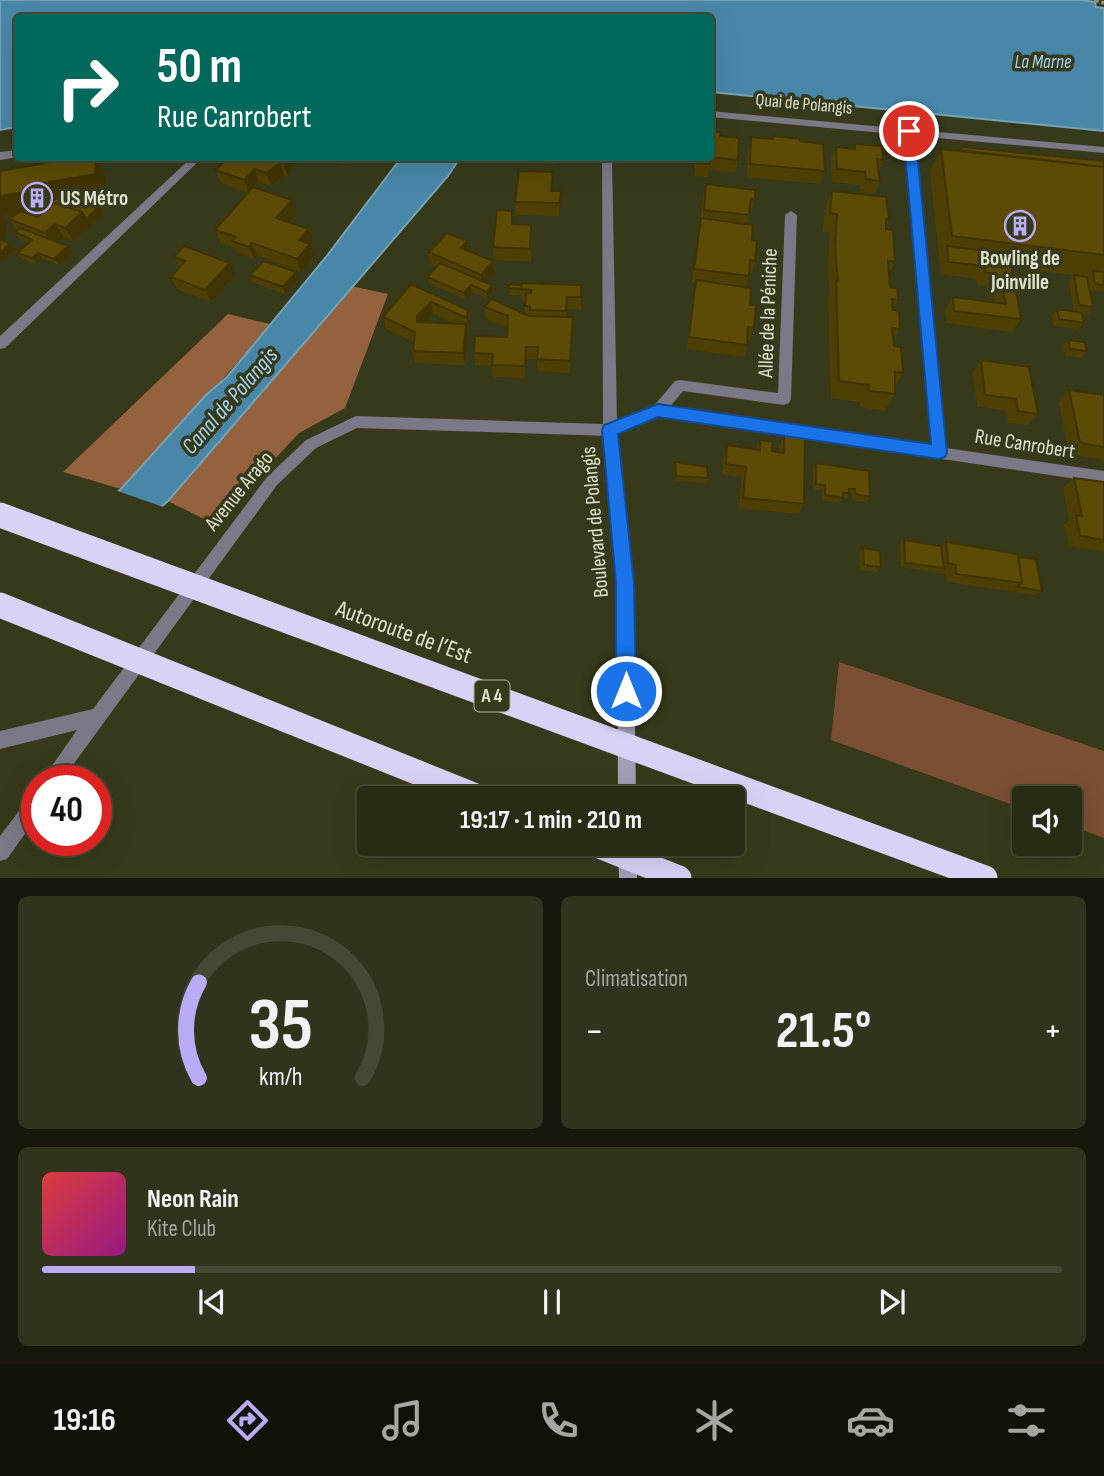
<!DOCTYPE html>
<html lang="fr">
<meta charset="utf-8">
<style>
:root{--surface:#292c14;--page:#31341d;--text:#f1f3f6;--muted:#a5a7a0;--line:#454834;--accent:#bbaaf6}
body{margin:0;font-family:"Sofia Sans Condensed",sans-serif;background:var(--page);color:var(--text);height:100vh;display:flex;flex-direction:column;font-size:26px;white-space:nowrap}
*{box-sizing:border-box;margin:0}
p{font-size:23px;color:var(--muted)}
.icon{flex:none;width:38px;height:38px;fill:none;stroke:currentColor;stroke-width:2;stroke-linecap:round;stroke-linejoin:round}
.map{position:relative;height:878px;overflow:hidden}
.drawer{display:flex;flex-direction:column;gap:18px;padding:18px;background:#17180b;flex:1}
.drawer>*{flex:none}
.banner{position:absolute;left:14px;top:14px;width:700px;height:147px;border-radius:7px;box-shadow:0 7px 28px #0002,0 0 0 2px var(--line);background:#00695c;color:#fff;overflow:hidden}
.tools{position:absolute;left:1012px;top:786px;display:grid;gap:14px}
.tools a{display:grid;place-items:center;width:70px;height:70px;border-radius:7px;background:var(--surface);box-shadow:0 7px 28px #0002,0 0 0 2px var(--line);font-size:35px}
.speed{position:absolute;left:21px;top:765px;display:flex;gap:14px;font-size:35px;font-weight:700;text-align:center}
.speed>*{display:grid;place-content:center;width:91px;height:91px;border-radius:50%;background:var(--surface);box-shadow:0 7px 28px #0002,0 0 0 2px var(--line);line-height:1}
.speed .limit{border:10px solid #d22;background:#fff;color:#111}
.pin{position:absolute;display:grid;place-items:center;width:60px;height:60px;color:#fff;margin:-30px;border:4px solid #fff;border-radius:50%;box-shadow:0 2px 7px #0007}
.me{position:absolute;width:77px;margin:-38px;rotate:0deg;stroke-linejoin:round;filter:drop-shadow(0 0 5px #0008)}
.turn{display:flex;align-items:center;gap:24px;height:147px;padding:0 28px;font-size:32px}
.turn .icon{width:91px;height:91px;stroke-width:2.5}
.turn b{display:block;font-size:49px;line-height:60px}
.big{font-size:52px;font-weight:700;line-height:1.1}
.drawer .widget{flex:1;display:flex;flex-direction:column;justify-content:center;gap:10px;min-width:0;padding:0 24px;border-radius:10px;background:var(--page)}
.drawer .dial{align-items:center;gap:0}
.dial svg{height:182px;overflow:visible;fill:none;stroke:var(--line);stroke-width:7;stroke-linecap:round;text-anchor:middle}
.dial text{fill:var(--text);stroke:none}
.song{display:flex;align-items:center;gap:21px}
.cover{width:84px;height:84px;border-radius:10px;background:linear-gradient(135deg,hsl(0 70% 55%),hsl(310 70% 35%))}
.played{height:7px;border-radius:4px;background:linear-gradient(90deg,var(--accent) 15%,var(--line) 15%)}
.keys{display:flex;justify-content:space-around;direction:ltr}
.heat{display:flex;justify-content:space-between;align-items:center;font-size:38px;direction:ltr}
.drawer .tiles{flex:1;display:grid;gap:18px;grid-template-columns:1fr 1fr}
.widget:last-child{grid-column:span 2}
.trip{position:absolute;left:357px;top:786px;width:388px;height:70px;border-radius:7px;background:var(--surface);box-shadow:0 7px 28px #0002,0 0 0 2px var(--line);font-weight:700;line-height:70px;text-align:center}
.tab-bar{display:flex;height:112px;justify-content:space-around;align-items:center;background:#101208;color:var(--muted)}
.tab-bar .icon{width:49px;height:49px}
.tab-bar .selected{color:var(--accent)}
.tab-bar b{font-size:32px;color:var(--text)}
.map>svg:first-child{display:block}
.green{fill:#7a4f33}
.forest{fill:#956240}
.water{fill:#4987a9;stroke:#76a2b4;stroke-width:2}
.pier{fill:#373a1a}
.lines{fill:none;stroke-linecap:round;stroke-linejoin:round}
.path{stroke:#8f9279;stroke-width:3.5;stroke-dasharray:5 2.5;stroke-linecap:butt}
.lane{fill:#7b7887;fill-rule:evenodd}
.street{fill:#7b7887;fill-rule:evenodd}
.secondary{fill:#a19db4;fill-rule:evenodd}
.highway-bridge{stroke:#d9d2f7;stroke-width:25}
.wall{fill:#4e4005;fill-rule:evenodd}
.shaded-wall{fill:#403404}
.building{fill:#5b4b06;stroke:#403404;stroke-width:2}
.route{fill:#1a73e8;stroke:#114b97;stroke-width:2}
.labels{text-anchor:middle;dominant-baseline:central;stroke-width:7;stroke-linejoin:round;paint-order:stroke}
.far-street-label{font-size:18px;fill:#dee1ce;stroke:#373a1a}
.far-water-label{font-size:19px;font-style:italic;fill:#a2d5f3;stroke:#373a1a}
.shield{fill:#373a1a;stroke:#acaf98;stroke-width:2}
.shield-label{font-size:19px;font-weight:bold;fill:#dee1ce}
.poi-label{font-size:21px;font-weight:bold;fill:#dee1ce;stroke:#373a1a;text-anchor:start}
.street-label{font-size:21px;fill:#dee1ce;stroke:#373a1a}
.water-label{font-size:23px;font-style:italic;fill:#a2d5f3;stroke:#373a1a}
.near-street-label{font-size:24px;fill:#dee1ce;stroke:#373a1a}
</style>
<div class="map">
<svg width="1104" height="878" viewBox="0 0 1104 878">
<rect width="100%" height="100%" fill="#373a1a"/>
<path class="green" d="M839 662 1104 751V838L1069 825V798H1024V809L831 740Z"/>
<path class="forest" d="M351 286 388 294 345 408 299 433 214 524 168 501Z
M228 314 270 324C223 382 171 434 121 489L63 472Z"/>
<path class="water" d="M0 0H1081L1095 2 1096 7 1104 8V131L711 92 710 18H18L17 127 0 130Z
M401 158H460L448 176 168 501 0 646V586L121 489 206 395 227 377 326 257Z"/>
<path class="pier" d="M115 490 166 508 0 650V582Z"/>
<g class="lines">
<path class="path" d="M1094 0 1104 3"/>
<path class="lane" d="M791 211 797 215 791 399 789 403 784 405 683 391 663 415H653L651 411 653 407 675 381 680 380 778 393 785 215Z"/>
<path class="street" d="M710 111 1104 147V153L915 136 946 448 1104 471V483L659 417 610 436 357 428 316 448 277 485 62 780H42L77 730 0 749V731L93 709 267 477 306 440 356 416 603 424 602 158H612L617 421 658 405 931 445 904 135 710 117Z
M18 150V157L0 160V152Z
M191 158H202L5 348 0 349V336Z
M37 792V817L7 859 0 861V836L31 795Z"/>
<path class="secondary" d="M610 424 615 426 617 430 633 583 636 798H618L617 583 603 430 605 426Z
M618 844H636L637 878H619Z"/>
<path class="highway-bridge" d="M0 515 985 878
M0 605 481 798
M594 844 679 878"/>
</g>
<path class="wall" d="M720 136 738 160 735 173 709 170 708 177 694 176 696 158H710Z
M751 137 800 141 825 171 820 184 747 177 748 150Z
M855 144 883 160 879 171 880 181 875 194 861 192 860 185 832 182 831 160 836 147 853 149Z
M941 149 1104 161V292L1090 291 1093 307 1088 314 1074 312 1069 282 1074 275 1012 268 1021 319 1012 332 947 323 945 310 953 297 995 303 994 298 988 297 986 286 977 285 976 279 941 274 930 172Z
M218 158H313V160L295 161 288 177 284 176 271 186 259 182 254 188 297 213 288 223 313 242 311 245 315 256 301 272 257 255 254 259 238 253 236 248 221 243 215 230 248 193 221 183 216 170 221 165Z
M338 158H372V161L340 164Z
M510 158H558L557 164 511 162Z
M96 159 106 177V193L76 198 99 207 103 214 73 241 64 237 58 242 73 252 59 265 43 259 37 265 22 259 17 253 29 243 19 238 15 232 17 230 9 219 16 214 3 216 7 222 5 237 0 239 10 244 15 250 0 262V168L2 171ZM37 211 39 217H38L25 213Z
M706 184 755 200 751 213 750 212 747 224 752 240 755 261 752 273H750L746 287 750 305 754 328 750 340 748 339 747 345 744 357 687 349 695 282H692L698 231 701 218V219L703 197Z
M553 191 560 204 559 216 516 215 515 202Z
M832 191 889 220 886 227 895 262 889 274 890 287 898 300 893 309 900 329 893 341 894 346 903 373 895 387V394L885 411 860 407V402L831 398 828 299 830 294 828 267 830 232H823L825 210Z
M532 238 531 261 494 260 493 247Z
M467 241 468 251 494 274 486 283 492 285 493 292 487 298 472 292 465 299 429 283 427 277 436 267 431 265 429 252Z
M174 257 230 263 235 275 211 302 177 289 171 277 180 267Z
M296 272 298 279 285 294 252 282 250 275Z
M411 284 468 310 469 322V330H467L468 336 465 365 415 363 413 351 414 342 386 329 383 317ZM433 314 453 323 425 322Z
M581 285V310L567 309V317H573L570 373 537 371V359H527L525 378 493 377 492 366 475 365 474 353 507 337V327L486 319 485 307H509L525 314V302H522V295H510L509 288Z
M1057 309 1084 323 1078 329 1054 326 1052 316Z
M1068 340 1087 351 1082 358 1065 355 1063 346Z
M981 360 1038 414 1028 425 1008 423 1007 411 977 406 973 372Z
M1069 390 1104 395V460L1069 454 1059 402Z
M784 435 804 504 799 514 739 508 742 477 722 474 724 456 727 445 757 449 760 440 772 451 779 452V446Z
M675 462 708 478 706 483 675 481 674 467Z
M816 463 870 497 866 502 852 500V495L849 494 846 499 843 498 840 503 822 500V490L813 489V469Z
M1074 478 1104 482V552L1069 546 1064 525 1069 521 1063 488Z
M904 540 941 546 946 542 1018 557 1042 591 1036 595 947 582 946 574 901 567 900 545Z
M863 548 881 567 877 572 860 570V553Z"/>
<path class="shaded-wall" d="M86 158 95 172 96 159 106 177V193L76 198 78 201 73 198 44 203 42 210 3 216 7 222 5 237 0 240V196L31 185 86 160Z
M287 158H294L295 161 288 177 284 164Z
M280 163 284 176 271 186 266 173Z
M255 169 259 182 249 193 244 180Z
M292 200 297 213 280 231 276 218Z
M99 207 103 214 73 241 65 228 82 212Z
M55 224 64 237 54 245 45 233Z
M309 229 313 242 311 245 315 256 301 272 297 259 299 240Z
M467 241 468 254 461 248Z
M252 243 257 255 254 259 249 247Z
M10 244 15 250 0 262V252Z
M68 246 73 252 59 265 54 259Z
M38 253 43 259 37 265 32 258Z
M493 261 494 274 482 287 481 275Z
M230 263 235 275 211 302 205 290Z
M296 272 298 279 285 294 283 287Z
M471 285 472 292 465 299 464 293Z
M492 285 493 292 487 298V292Z
M431 302 433 314 420 328 417 322V316Z
M468 310 469 322V330L467 318Z
M466 324 468 336 465 365 463 353Z
M526 347 527 359 525 378V366Z"/>
<path class="building" d="M710 131 720 132V136L739 138 738 160 710 157Z
M773 136 800 139V141L823 144 825 171 750 164 751 137 773 139Z
M855 144 882 146 883 160 877 159 880 181 866 179 865 172 837 169 836 147 855 149Z
M963 147 1104 161V167L958 150Z
M941 149 1104 167V255L952 236Z
M77 158H86V160L96 159 95 174 31 185 30 191 0 196V171Z
M221 158H287L284 164 280 163 266 173 255 169 244 180 216 170 227 159Z
M697 158H710V164L697 163Z
M519 171 553 172 551 191H561L560 203 515 202Z
M706 184 755 190V200L751 199 749 215 704 210Z
M253 187 292 200 276 218 309 229 299 240 310 244 297 259 252 243 249 247 232 241 236 237 215 230Z
M832 191 886 197 889 220 886 219V229L893 230 895 262 888 261 890 287 897 288 898 300 892 299 893 310 899 311 900 329 892 328 894 346 901 347 903 373 895 372V394L869 391V385L839 381 836 281H838L835 248 837 214 830 213Z
M74 194 72 197 99 207 86 219 82 212 55 203 37 214 36 212 62 195Z
M55 203 82 212 65 228 55 224 45 233 9 219 21 211 38 217Z
M497 210 512 211V224L531 225 530 249 493 247Z
M701 218 753 225 752 240 757 241 755 261 750 260 749 276 694 269Z
M20 228 68 246 54 259 38 253 32 258 17 253 32 240 15 232Z
M447 233 467 241 461 248 493 261 481 275 429 252Z
M0 239 10 244 0 252Z
M184 246 230 263 205 290 171 277 185 261 174 257Z
M947 246 1009 254 1021 319 954 311 953 297 1006 304 1002 286 996 285 994 274 985 272 984 266 948 262Z
M264 261 296 272 283 287 250 275Z
M440 263 492 285 487 292 471 285 464 293 427 277Z
M1093 271 1104 272V285L1095 284Z
M1074 275 1087 277 1093 307 1079 305Z
M696 280 751 288 750 305H756L754 328 748 327 747 345 689 337Z
M522 283 581 285V297H567L566 311 530 310V306H525L526 293H531V290L521 289Z
M411 284 468 310 467 318 431 302 417 316V322L466 324 463 353 413 351 415 332 383 317Z
M510 284 522 285 521 289 509 288Z
M491 299 529 316 573 317 570 361 537 359 538 347H526L525 366 492 365 493 354 474 353 475 336 507 337 508 316 485 307Z
M1057 309 1082 313 1084 323 1059 319Z
M1068 340 1085 342 1087 351 1070 349Z
M981 360 1029 367 1038 414 1018 411 1016 399 985 395Z
M1069 390 1104 395V447L1080 443Z
M784 435 805 438 804 504 743 498 746 467 726 464 727 445 760 450V440L773 442 772 451 784 453Z
M675 462 707 467 708 478 676 476Z
M816 463 869 471 870 497 855 494V489H849V493H843V498L825 495V485L816 484Z
M1074 478 1104 482V540L1080 536 1076 515 1082 516Z
M904 540 941 546 944 568 905 563Z
M946 542 1018 554 1022 583 956 574V565L948 563Z
M863 548 880 551 881 567 864 565Z
M1018 557 1036 559 1042 591 1017 587 1022 583Z"/>
<path class="route" d="M909 127 915 131 947 453 945 457 939 459 658 417 618 434 634 583 636 691 633 697 626 700 619 697 616 691V583L602 430 604 425 658 404 931 444 903 131Z"/>
<defs>
<g id="building-ring" transform="scale(1.575)"><circle r="9.5" fill="#373a1a" stroke="#bbaaf6" stroke-width="1.5"/><path d="M-4-6H4V6H1V3H-1V6H-4ZM-2.5-4.3h1.7v1.8h-1.7ZM.8-4.3h1.7v1.8H.8ZM-2.5-1h1.7V.8h-1.7ZM.8-1h1.7V.8H.8Z" fill="#bbaaf6"/></g>
</defs>
<g fill-rule="evenodd">
<use href="#building-ring" x="37" y="198"/>
<use href="#building-ring" x="1020" y="226"/>
</g>
<g class="labels">
<g class="far-street-label">
<text transform="translate(804 104) rotate(5)">Quai de Polangis</text>
</g>
<g class="far-water-label">
<text x="1043" y="62">La Marne</text>
</g>
<rect class="shield" x="474.5" y="680.5" width="35" height="31" rx="5"/>
<g class="shield-label">
<text x="492" y="696">A 4</text>
</g>
<g class="poi-label">
<text x="60" y="198">US Métro</text>
<text x="1020" y="258" text-anchor="middle">Bowling de<tspan x="1020" dy="24">Joinville</tspan></text>
</g>
<g class="street-label">
<text transform="translate(768 313) rotate(-88)">Allée de la Péniche</text>
<text transform="translate(1025 444) rotate(9)">Rue Canrobert</text>
<text transform="translate(239 491) rotate(-51)">Avenue Arago</text>
<text transform="translate(595 522) rotate(-95)">Boulevard de Polangis</text>
</g>
<g class="water-label">
<text transform="translate(230 401) rotate(-49)">Canal de Polangis</text>
</g>
<g class="near-street-label">
<text transform="translate(404 632) rotate(20)">Autoroute de l’Est</text>
</g>
</g>
</svg>
<div class="tools">
<a><svg class="icon" aria-label="sound" viewBox="0 0 24 24"><path d="M4 9h4l5-4v14l-5-4H4zM17 9q2 3 0 6"/></svg></a>
</div>
<div class="speed"><div class="limit">40</div></div>
<div class="pin" style="left:909px;top:131px;background:#d93025"><svg class="icon" aria-label="arrive" viewBox="0 0 24 24"><path d="M6 21V4h12l-3 4 3 4H6"/></svg></div>
<svg class="me" style="left:626px;top:691px" viewBox="-20 -20 40 40"><circle r="17" fill="#1a73e8" stroke="#fff" stroke-width="3"/><path d="M0-11L8 9 0 5-8 9z" fill="#fff"/></svg>
<div class="trip">19:17 · 1 min · 210 m</div>
<div class="banner">
<div class="turn"><svg class="icon" aria-label="right" viewBox="0 0 24 24"><path d="M7 20v-9h11M14 6l5 5-5 5"/></svg><div><b>50 m</b>Rue Canrobert</div></div>
</div>
</div>
<section class="drawer">
<div class="tiles">
<div class="widget dial"><svg viewBox="0 0 100 80">
<path d="M14 69A42 42 0 1 1 86 69"/>
<path d="M14 69A42 42 0 0 1 14 27" stroke="#bbaaf6"/>
<text x="50" y="56" font-size="32" font-weight="700">35</text>
<text x="50" y="72" font-size="11">km/h</text>
</svg></div>
<div class="widget"><p>Climatisation</p>
<div class="heat"><a>−</a><b class="big">21.5°</b><a>+</a></div>
</div>
<div class="widget">
<div class="song"><i class="cover"></i><div><b>Neon Rain</b><p>Kite Club</p></div></div>
<div class="played"></div>
<div class="keys"><svg class="icon" aria-label="previous" viewBox="0 0 24 24"><path d="M18 5L8 12l10 7zM5 5v14"/></svg><svg class="icon" aria-label="pause" viewBox="0 0 24 24"><path d="M8 5v14M16 5v14"/></svg><svg class="icon" aria-label="next" viewBox="0 0 24 24"><path d="M6 5l10 7-10 7zM19 5v14"/></svg></div>
</div>
</div>
</section>
<nav class="tab-bar">
<b>19:16</b>
<svg class="icon selected" aria-label="directions" viewBox="0 0 24 24"><path d="M12 3l9 9-9 9-9-9zM9 14v-3h6M13 9l2 2-2 2"/></svg>
<svg class="icon" aria-label="music" viewBox="0 0 24 24"><path d="M9 18V5l10-2v13"/><circle cx="6" cy="18" r="3"/><circle cx="16" cy="16" r="3"/></svg>
<svg class="icon" aria-label="phone" viewBox="0 0 24 24"><path d="M5 4h4l2 5-3 2q2 4 5 5l2-3 5 2v4C11 20 4 13 5 4z"/></svg>
<svg class="icon" aria-label="climate" viewBox="0 0 24 24"><path d="M12 3v18M4 7l16 10M4 17L20 7"/></svg>
<svg class="icon" aria-label="car" viewBox="0 0 24 24"><path d="M5 17H2v-5l4-1 3-4h7l3 4 3 1v5h-3M9 17h6M6 11h13"/><circle cx="7" cy="17" r="2"/><circle cx="17" cy="17" r="2"/></svg>
<svg class="icon" aria-label="filters" viewBox="0 0 24 24"><path d="M4 7h16M4 17h16"/><circle cx="9" cy="7" r="2"/><circle cx="15" cy="17" r="2"/></svg>
</nav>
